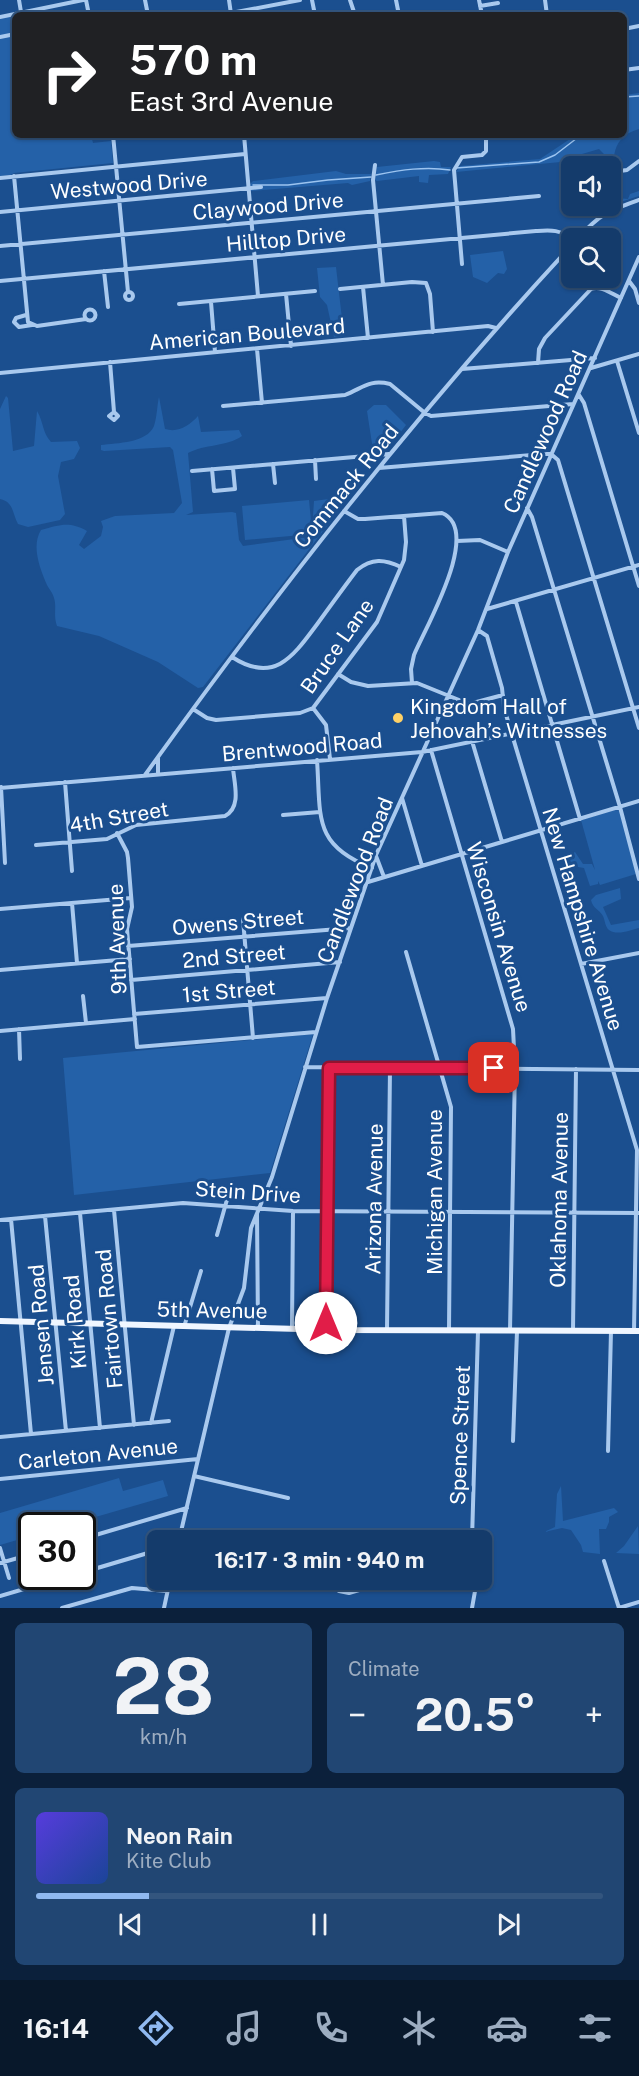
<!DOCTYPE html>
<meta charset="utf-8">
<style>
:root{--surface:#143b6b;--page:#214673;--text:#f1f3f6;--muted:#9dadc1;--line:#33557e;--accent:#90b9f0}
body{margin:0;font-family:"Public Sans",sans-serif;background:var(--page);color:var(--text);height:100vh;display:flex;flex-direction:column;font-size:22px;white-space:nowrap}
*{box-sizing:border-box;margin:0}
p{font-size:20px;color:var(--muted)}
.icon{flex:none;width:33px;height:33px;fill:none;stroke:currentColor;stroke-width:2;stroke-linecap:round;stroke-linejoin:round}
.map{position:relative;height:1608px;overflow:hidden}
.side{display:flex;flex-direction:column;gap:15px;padding:15px;background:#0b203b;flex:1}
.side>*{flex:none}
.hud{position:absolute;left:12px;top:12px;width:615px;height:126px;border-radius:9px;box-shadow:0 2px 4px #0004,0 0 0 2px var(--line);background:#202124;color:#fff;overflow:hidden}
.tools{position:absolute;left:561px;top:156px;display:grid;gap:12px}
.tools a{display:grid;place-items:center;width:60px;height:60px;border-radius:9px;background:var(--surface);box-shadow:0 2px 4px #0004,0 0 0 2px var(--line);font-size:30px}
.speed{position:absolute;left:18px;top:1512px;display:flex;gap:12px;font-size:30px;font-weight:700;text-align:center}
.speed>*{display:grid;place-content:center;width:78px;height:78px;border-radius:50%;background:var(--surface);box-shadow:0 2px 4px #0004,0 0 0 2px var(--line);line-height:1}
.speed .limit{border:3px solid #111;border-radius:9px;background:#fff;color:#111}
.pin{position:absolute;display:grid;place-items:center;width:51px;height:51px;color:#fff;margin:-26px;border-radius:12px;box-shadow:0 3px 9px #0006}
.me{position:absolute;width:66px;margin:-33px;rotate:0deg;stroke-linejoin:round;filter:drop-shadow(0 0 4px #0008)}
.turn{display:flex;align-items:center;gap:21px;height:126px;padding:0 18px;font-size:27px}
.turn .icon{width:78px;height:78px;stroke-width:2.5}
.turn b{display:block;font-size:42px;line-height:51px}
.big{font-size:45px;font-weight:700;line-height:1.1}
.side .widget{flex:1;display:flex;flex-direction:column;justify-content:center;gap:9px;min-width:0;padding:0 21px;border-radius:9px;background:var(--page)}
.side .dial{align-items:center;gap:0}
.dial b{font-size:78px;line-height:1}
.song{display:flex;align-items:center;gap:18px}
.cover{width:72px;height:72px;border-radius:9px;background:linear-gradient(135deg,hsl(250 70% 55%),hsl(220 70% 35%))}
.played{height:6px;border-radius:3px;background:linear-gradient(90deg,var(--accent) 20%,var(--line) 20%)}
.keys{display:flex;justify-content:space-around;direction:ltr}
.heat{display:flex;justify-content:space-between;align-items:center;font-size:33px;direction:ltr}
.side .tiles{flex:1;display:grid;gap:15px;grid-template-columns:1fr 1fr}
.widget:last-child{grid-column:span 2}
.trip{position:absolute;left:147px;top:1530px;width:345px;height:60px;border-radius:9px;background:var(--surface);box-shadow:0 2px 4px #0004,0 0 0 2px var(--line);font-weight:700;line-height:60px;text-align:center}
.dock{display:flex;height:96px;justify-content:space-around;align-items:center;background:#08182b;color:var(--muted)}
.dock .icon{width:42px;height:42px}
.dock .current{color:var(--accent)}
.dock b{font-size:27px;color:var(--text)}
.map>svg:first-child{display:block}
.green{fill:#2461a8}
.lines{fill:none;stroke-linecap:round;stroke-linejoin:round}
.stream{stroke:#9cc4f0;stroke-width:1.5}
.minor{stroke:#a9c9ee;stroke-width:4}
.major{stroke:#f0f6ff;stroke-width:6}
.route-casing{stroke:#92132f;stroke-width:15}
.route{stroke:#e11d48;stroke-width:10}
.poi-dot{fill:#ffd166;stroke:#1b4f8f;stroke-width:2}
.labels{text-anchor:middle;dominant-baseline:central;stroke-width:6;stroke-linejoin:round;paint-order:stroke}
.street-label{font-size:21px;fill:#fff;stroke:#1b4f8f}
.poi-label{font-size:21px;fill:#fff;stroke:#1b4f8f;text-anchor:start}
</style>
<div class="map">
<svg width="639" height="1608" viewBox="0 0 639 1608">
<rect width="100%" height="100%" fill="#1b4f8f"/>
<path class="green" d="M15 15V135H91L93 143 111 141 113 163 14 173 11 175 0 176V18Z
M639 93V129C606 138 615 167 612 193L617 198 628 199 630 194 639 191V196L611 205 610 166H604L606 156 599 149 582 154 571 161 456 172 460 166 540 159 576 135H624V95Z
M434 161 440 162 441 167H451L448 174 429 175 428 183 419 182V176L377 181 375 180 377 167Z
M336 171 346 174H371L370 181 352 185 348 183 251 191 250 184 253 181Z
M503 251 507 269 504 274 498 273 487 283 473 277 470 255Z
M336 267 344 336 334 337 327 305 320 297 317 268Z
M6 396 8 398 13 451 34 446 37 411C44 423 42 432 51 442L77 441 80 448 74 459 61 462 58 476 65 514 60 520 28 527 18 524C12 513 14 502 0 499V409Z
M159 397 165 429C178 433 189 426 198 416L201 432 239 430 242 436C226 447 205 444 188 453L193 512 186 515 232 512 236 513 239 540 243 546 309 537 313 534 245 540 242 506 309 500 312 531 314 501 350 496 203 687 198 688 158 662 99 636 57 626C53 615 57 607 54 598 53 593 49 589 47 585 40 569 31 546 41 530 60 525 69 521 87 531L79 545 84 549 101 536 103 527 101 521 115 516 174 513 182 503 173 450 170 447 104 451 101 450V445C117 443 147 443 154 426 157 417 157 406 159 397Z
M374 405H386L406 425 387 450H373L367 411Z
M615 810 620 811 636 874 600 885 598 881V884L590 886 584 868 572 866 569 856 575 852 583 864H592L595 870 581 820Z
M620 888 621 899 603 907 611 925 639 920V928C631 930 617 936 609 930 605 927 605 920 603 916 599 909 593 909 591 900L596 895Z
M313 1034 270 1173 74 1195 63 1058Z
M119 1478 123 1491 163 1480 168 1496 68 1525 32 1526 31 1536 0 1545V1513Z
M561 1486 563 1521 614 1508 618 1512 609 1517V1522L606 1529H599L600 1554 583 1552 581 1545 571 1530 562 1528 544 1532 555 1527 557 1494Z
M638 1526 639 1554 616 1553 624 1546Z"/>
<g class="lines">
<path class="stream" d="M624 97 639 96
M456 168 539 162 555 155 581 135
M376 175C401 170 425 166 450 170
M253 185H288L328 180 371 177"/>
<path class="minor" d="M19 0 21 12
M86 0 89 15
M145 0 148 15
M229 0 231 14
M312 0 315 15
M350 0 355 15
M396 0 399 15
M479 0 482 15
M545 0 547 15
M480 6 498 3
M231 13 300 0
M0 17 83 0
M624 29 639 26
M0 37 15 34
M624 70 639 68
M113 135 128 292
M244 135 258 296
M375 165 373 180 383 285
M620 171 627 170 639 161
M14 176 28 322 37 326 86 319
M0 178 245 154
M0 212 261 187
M578 238C601 213 608 211 639 200
M0 246 539 196
M462 264 454 170 462 157 482 155 486 151V135
M104 271 108 307
M0 281 536 231C551 230 560 229 572 240
M629 281 635 289 639 303
M363 287 368 338
M340 289 412 282 426 283 430 294 433 332
M125 296a4 4 0 1 1 8 0a4 4 0 1 1-8 0Z
M286 294 291 346
M211 302 215 352
M179 304 315 291
M84.5 315a5.5 5.5 0 1 1 11 0a5.5 5.5 0 1 1-11 0Z
M26 315 16 318 14 322 19 327 32 325
M257 349 262 403
M617 361 639 433
M110 362 114 412 118 416 114 420 109 416 114 412
M538 363 539 349 545 338 591 289C601 285 612 294 621 298
M591 368 639 354
M462 369 595 358
M0 373 488 326 496 328
M579 395 584 403 639 586
M223 406 345 395C363 388 369 379 390 384L425 413 431 416 573 404
M315 460 316 479
M273 464 275 483
M379 468 544 454H551L558 460 639 728
M212 469 214 491 235 489 233 468
M192 471 389 454
M527 508 532 517 620 807 639 879
M344 511 358 519H365L442 513C483 530 425 628 414 655L411 669 412 683
M457 541 480 540 508 552
M516 602 580 819
M487 609 639 565
M478 630 487 636 502 688 504 708 637 1150 634 1331
M232 657C275 685 294 655 318 623 331 605 344 587 357 570 372 558 384 559 401 567
M338 674 351 682 368 686 417 683 469 704 503 695
M313 708 326 725 330 759
M193 709 207 718 216 720 300 713 313 708 377 622 404 560 406 542 404 516
M472 741 502 842
M431 750 513 1029 515 1068 510 1331
M158 757V774
M317 760C321 816 312 845 372 868
M145 775C277 591 417 412 572 245
M65 782 72 871
M1 787 5 863
M0 788 422 752 639 707
M402 798 422 866
M283 815 320 812
M117 833 127 852 128 858 132 907 127 929 137 1047 316 1032
M36 845 107 839 136 825 225 816C242 807 234 783 233 768
M376 856 384 877
M368 882 639 801
M72 903 77 963
M0 909 131 898
M243 919 253 1038
M128 946 351 928
M406 952 451 1107 449 1330
M581 964 639 953
M0 970 130 959
M131 980 340 962
M83 996 86 1023
M134 1014 327 998
M19 1029 20 1059
M0 1031 135 1019
M305 1067 639 1070
M114 1210 134 1425
M80 1213 100 1428
M257 1214 258 1328
M45 1216 66 1431
M11 1219 31 1434
M0 1220 183 1203 293 1211 639 1213
M217 1235 232 1182
M184 1327 201 1271
M292 1329 293 1211
M326 1329 329 1068
M387 1330 390 1068
M573 1331 576 1069
M151 1423 174 1326
M0 1437 169 1421
M513 1441 517 1331
M608 1451 611 1331
M194 1476 288 1498
M0 1479 198 1459
M82 1539 187 1508
M179 1540 229 1328 244 1288 251 1228 272 1177 327 998 376 855 478 630 508 552 639 257
M472 1540 478 1331
M0 1548 9 1578
M604 1561 619 1608
M0 1563 32 1554
M94 1569 158 1550
M339 1591 349 1593 393 1580
M0 1596 68 1576
M62 1608 132 1588 167 1591
M164 1608 170 1580
M472 1608 477 1580
M619 1608 639 1602"/>
<path class="major" d="M0 1321 335 1330 639 1331"/>
</g>
<g class="lines">
<g class="route-casing">
<path id="route" d="M326 1323 329 1068H494"/>
</g>
<use href="#route" class="route"/>
</g>
<circle class="poi-dot" cx="398" cy="718" r="6"/>
<g class="labels">
<g class="street-label">
<text transform="translate(129 185) rotate(-5)">Westwood Drive</text>
<text transform="translate(268 206) rotate(-5)">Claywood Drive</text>
<text transform="translate(286 239) rotate(-5)">Hilltop Drive</text>
<text transform="translate(247 334) rotate(-5)">American Boulevard</text>
<text transform="translate(545 432) rotate(-66)">Candlewood Road</text>
<text transform="translate(346 486) rotate(-51)">Commack Road</text>
<text transform="translate(337 646) rotate(-55)">Bruce Lane</text>
<text transform="translate(302 747) rotate(-5)">Brentwood Road</text>
<text transform="translate(119 817) rotate(-10)">4th Street</text>
<text transform="translate(355 880) rotate(-69)">Candlewood Road</text>
<text transform="translate(583 919) rotate(73)">New Hampshire Avenue</text>
<text transform="translate(238 922) rotate(-5)">Owens Street</text>
<text transform="translate(499 927) rotate(73)">Wisconsin Avenue</text>
<text transform="translate(117 939) rotate(-92)">9th Avenue</text>
<text transform="translate(234 956) rotate(-5)">2nd Street</text>
<text transform="translate(229 991) rotate(-5)">1st Street</text>
<text transform="translate(248 1192) rotate(4)">Stein Drive</text>
<text transform="translate(434 1192) rotate(-90)">Michigan Avenue</text>
<text transform="translate(374 1199) rotate(-89)">Arizona Avenue</text>
<text transform="translate(559 1200) rotate(-89)">Oklahoma Avenue</text>
<text transform="translate(212 1310) rotate(1)">5th Avenue</text>
<text transform="translate(109 1319) rotate(-95)">Fairtown Road</text>
<text transform="translate(75 1322) rotate(-95)">Kirk Road</text>
<text transform="translate(41 1325) rotate(-95)">Jensen Road</text>
<text transform="translate(460 1435) rotate(-88)">Spence Street</text>
<text transform="translate(98 1454) rotate(-6)">Carleton Avenue</text>
</g>
<g class="poi-label">
<text x="410" y="706">Kingdom Hall of<tspan x="410" dy="24">Jehovah’s Witnesses</tspan></text>
</g>
</g>
</svg>
<div class="tools">
<a><svg class="icon" aria-label="sound" viewBox="0 0 24 24"><path d="M4 9h4l5-4v14l-5-4H4zM17 9q2 3 0 6"/></svg></a>
<a><svg class="icon" aria-label="search" viewBox="0 0 24 24"><circle cx="10" cy="10" r="6"/><path d="M15 15l6 6"/></svg></a>
</div>
<div class="speed"><div class="limit">30</div></div>
<div class="pin" style="left:494px;top:1068px;background:#d93025"><svg class="icon" aria-label="arrive" viewBox="0 0 24 24"><path d="M6 21V4h12l-3 4 3 4H6"/></svg></div>
<svg class="me" style="left:326px;top:1323px" viewBox="-20 -20 40 40"><circle r="19" fill="#fff"/><path d="M0-13L10 11 0 6-10 11z" fill="#e11d48"/></svg>
<div class="trip">16:17 · 3 min · 940 m</div>
<div class="hud">
<div class="turn"><svg class="icon" aria-label="right" viewBox="0 0 24 24"><path d="M7 20v-9h11M14 6l5 5-5 5"/></svg><div><b>570 m</b>East 3rd Avenue</div></div>
</div>
</div>
<section class="side">
<div class="tiles">
<div class="widget dial"><b>28</b><p>km/h</p></div>
<div class="widget"><p>Climate</p>
<div class="heat"><a>−</a><b class="big">20.5°</b><a>+</a></div>
</div>
<div class="widget">
<div class="song"><i class="cover"></i><div><b>Neon Rain</b><p>Kite Club</p></div></div>
<div class="played"></div>
<div class="keys"><svg class="icon" aria-label="previous" viewBox="0 0 24 24"><path d="M18 5L8 12l10 7zM5 5v14"/></svg><svg class="icon" aria-label="pause" viewBox="0 0 24 24"><path d="M8 5v14M16 5v14"/></svg><svg class="icon" aria-label="next" viewBox="0 0 24 24"><path d="M6 5l10 7-10 7zM19 5v14"/></svg></div>
</div>
</div>
</section>
<nav class="dock">
<b>16:14</b>
<svg class="icon current" aria-label="directions" viewBox="0 0 24 24"><path d="M12 3l9 9-9 9-9-9zM9 14v-3h6M13 9l2 2-2 2"/></svg>
<svg class="icon" aria-label="music" viewBox="0 0 24 24"><path d="M9 18V5l10-2v13"/><circle cx="6" cy="18" r="3"/><circle cx="16" cy="16" r="3"/></svg>
<svg class="icon" aria-label="phone" viewBox="0 0 24 24"><path d="M5 4h4l2 5-3 2q2 4 5 5l2-3 5 2v4C11 20 4 13 5 4z"/></svg>
<svg class="icon" aria-label="climate" viewBox="0 0 24 24"><path d="M12 3v18M4 7l16 10M4 17L20 7"/></svg>
<svg class="icon" aria-label="car" viewBox="0 0 24 24"><path d="M5 17H2v-5l4-1 3-4h7l3 4 3 1v5h-3M9 17h6M6 11h13"/><circle cx="7" cy="17" r="2"/><circle cx="17" cy="17" r="2"/></svg>
<svg class="icon" aria-label="filters" viewBox="0 0 24 24"><path d="M4 7h16M4 17h16"/><circle cx="9" cy="7" r="2"/><circle cx="15" cy="17" r="2"/></svg>
</nav>
